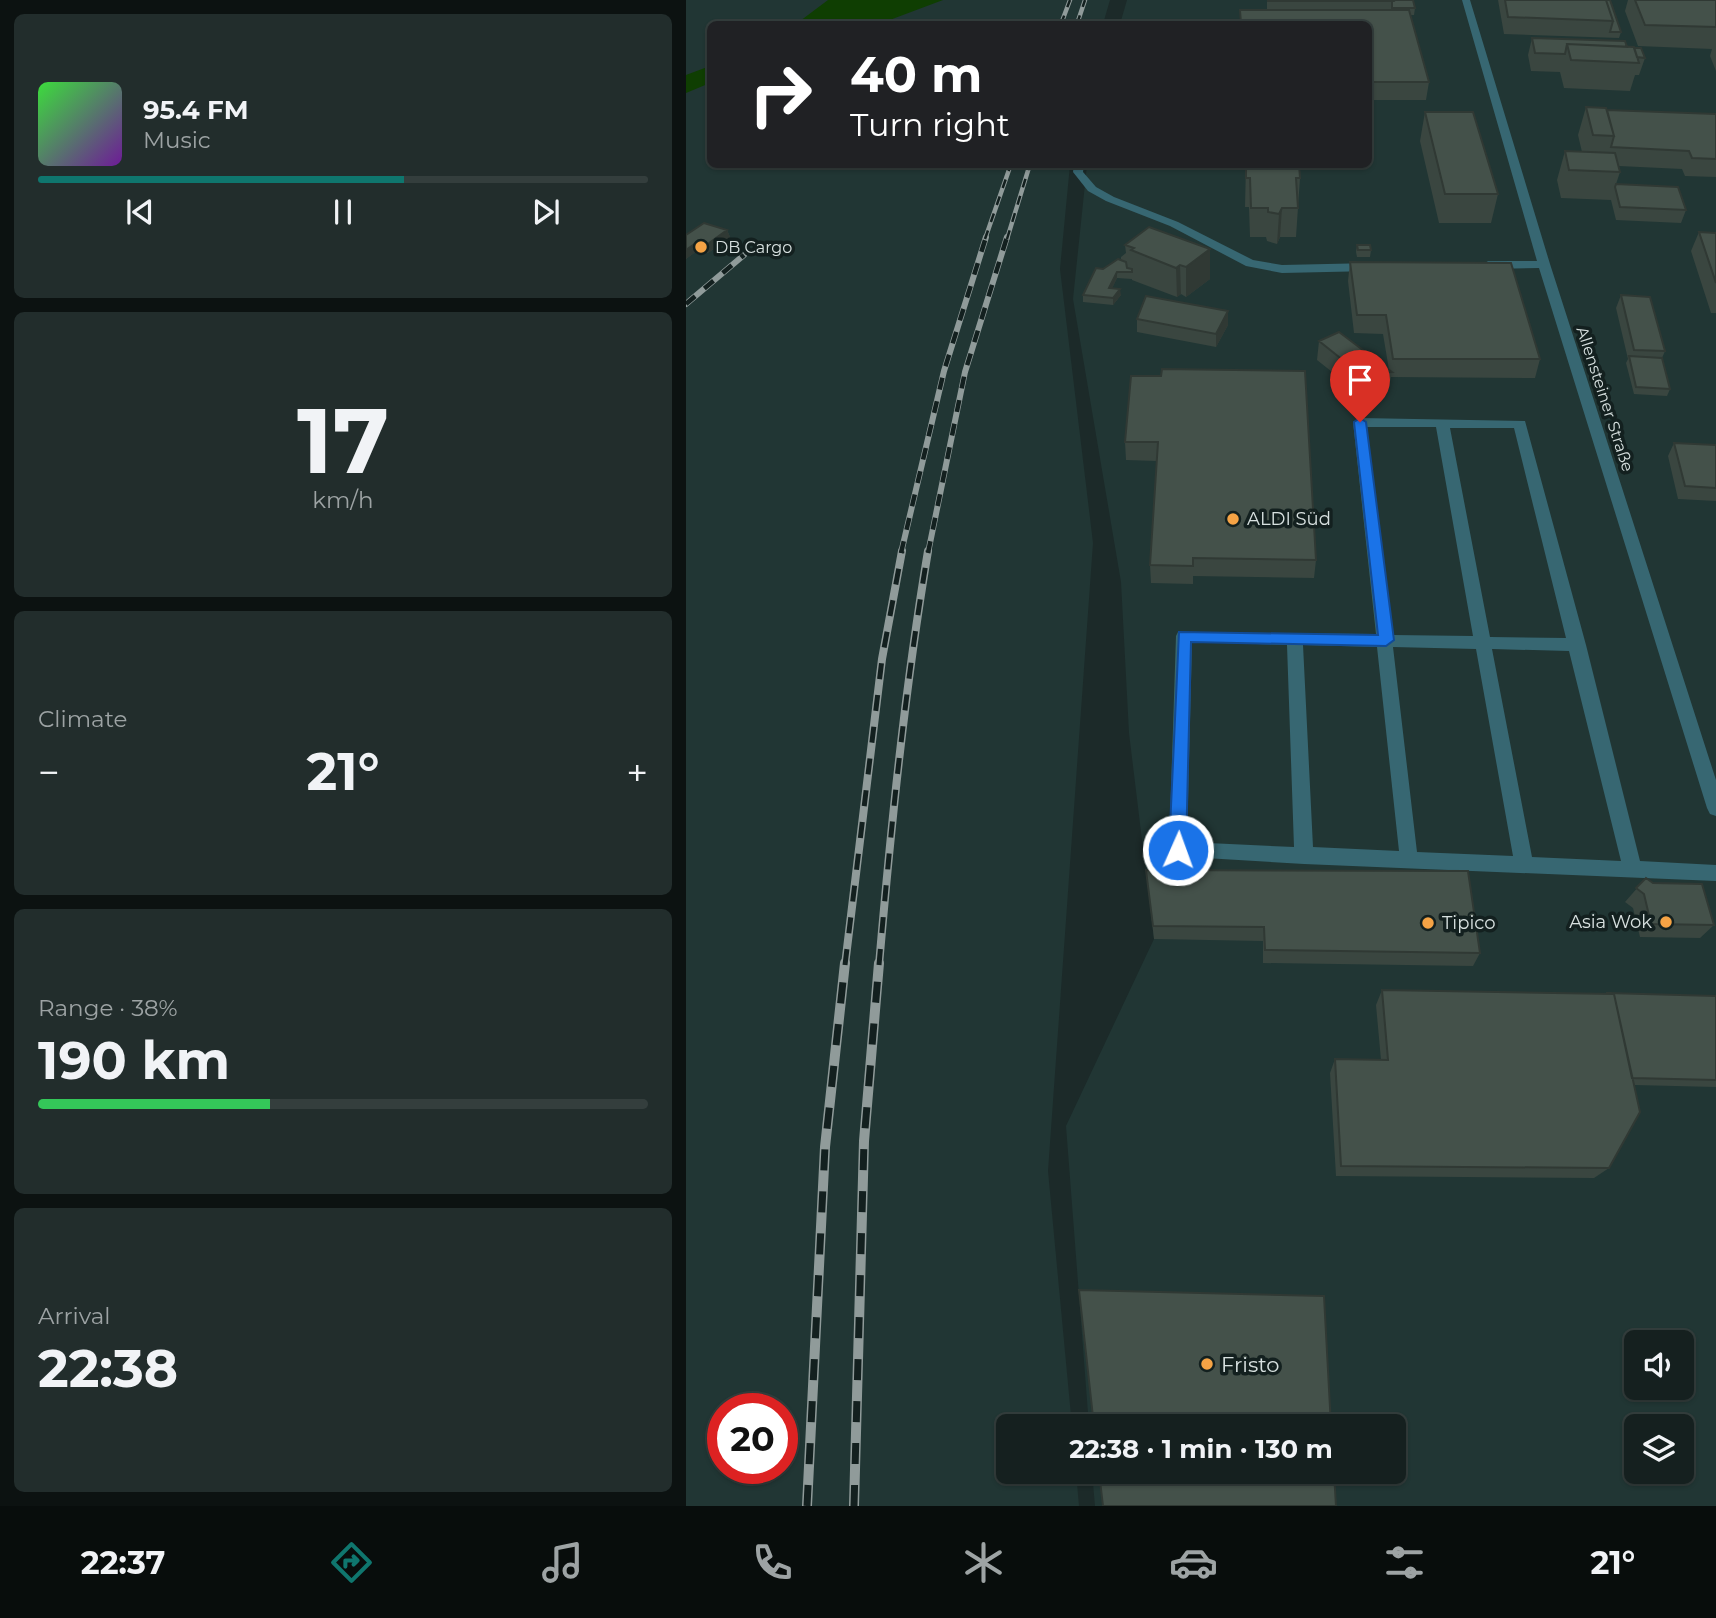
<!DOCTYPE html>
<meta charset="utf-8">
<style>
:root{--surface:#15201f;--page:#222d2c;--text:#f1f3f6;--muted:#9da3a4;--line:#343e3d;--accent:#0f766e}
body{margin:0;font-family:Montserrat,sans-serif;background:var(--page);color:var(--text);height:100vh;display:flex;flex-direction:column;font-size:26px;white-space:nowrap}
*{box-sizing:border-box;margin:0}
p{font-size:23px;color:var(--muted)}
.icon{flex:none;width:38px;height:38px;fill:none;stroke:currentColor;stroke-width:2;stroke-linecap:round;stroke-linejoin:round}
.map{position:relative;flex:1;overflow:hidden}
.panel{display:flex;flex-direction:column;gap:14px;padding:14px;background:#0c1211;width:686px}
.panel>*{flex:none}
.top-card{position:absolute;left:21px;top:21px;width:665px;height:147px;border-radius:10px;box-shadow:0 2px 5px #0004,0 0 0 2px var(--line);background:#202124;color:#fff;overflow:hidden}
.tools{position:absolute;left:938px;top:1330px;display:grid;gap:14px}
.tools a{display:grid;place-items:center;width:70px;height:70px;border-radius:10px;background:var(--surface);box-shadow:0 2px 5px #0004,0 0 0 2px var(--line);font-size:35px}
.speed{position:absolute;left:21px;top:1393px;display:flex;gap:14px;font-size:35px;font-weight:700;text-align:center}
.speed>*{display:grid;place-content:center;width:91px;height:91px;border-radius:50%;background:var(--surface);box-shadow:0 2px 5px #0004,0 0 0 2px var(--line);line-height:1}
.speed .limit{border:10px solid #d22;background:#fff;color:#111}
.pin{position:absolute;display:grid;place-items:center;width:60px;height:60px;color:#fff;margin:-72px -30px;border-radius:50% 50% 50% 0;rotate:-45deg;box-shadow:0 0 7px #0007}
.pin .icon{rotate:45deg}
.me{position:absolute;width:77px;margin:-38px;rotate:2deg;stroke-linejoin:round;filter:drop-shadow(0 0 5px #0008)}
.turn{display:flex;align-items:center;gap:24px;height:147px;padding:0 28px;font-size:32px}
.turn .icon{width:91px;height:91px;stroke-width:2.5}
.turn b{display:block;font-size:49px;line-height:60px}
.big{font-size:52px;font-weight:700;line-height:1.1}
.panel .tile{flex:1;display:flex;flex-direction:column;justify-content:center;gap:10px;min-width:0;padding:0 24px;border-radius:10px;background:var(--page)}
.panel .dial{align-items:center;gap:0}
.dial b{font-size:91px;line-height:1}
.song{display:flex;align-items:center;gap:21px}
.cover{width:84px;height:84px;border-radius:10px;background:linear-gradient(135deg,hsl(120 70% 55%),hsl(280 70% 35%))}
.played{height:7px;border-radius:4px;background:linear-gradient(90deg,var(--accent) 60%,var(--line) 60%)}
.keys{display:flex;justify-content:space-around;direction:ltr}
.heat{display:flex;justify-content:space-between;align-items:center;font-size:38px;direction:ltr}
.charge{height:10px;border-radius:5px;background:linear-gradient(90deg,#34c759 38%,var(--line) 0)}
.trip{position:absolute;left:310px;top:1414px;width:410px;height:70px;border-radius:10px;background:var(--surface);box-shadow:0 2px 5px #0004,0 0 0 2px var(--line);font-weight:700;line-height:70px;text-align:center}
.tabs{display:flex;height:112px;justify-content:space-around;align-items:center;background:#080d0c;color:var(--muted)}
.tabs .icon{width:49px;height:49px}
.tabs .on{color:var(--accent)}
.tabs b{font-size:32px;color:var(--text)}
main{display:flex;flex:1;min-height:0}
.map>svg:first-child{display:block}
.built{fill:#213634;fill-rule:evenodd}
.green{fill:#0f3e02}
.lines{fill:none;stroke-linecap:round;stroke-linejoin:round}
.minor{fill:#376772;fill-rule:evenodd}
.rail-far3-casing{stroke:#909b9a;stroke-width:4.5}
.rail-far2-casing{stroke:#909b9a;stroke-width:6}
.rail-far1-casing{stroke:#909b9a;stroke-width:8}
.rail-casing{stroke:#909b9a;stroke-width:10}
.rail-far3{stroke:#13201f;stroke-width:2.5;stroke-dasharray:9;stroke-linecap:butt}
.rail-far2{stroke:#13201f;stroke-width:4.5;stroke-dasharray:12;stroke-linecap:butt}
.rail-far1{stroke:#13201f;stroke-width:5;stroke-dasharray:16;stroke-linecap:butt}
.rail{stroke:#13201f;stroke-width:7;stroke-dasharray:21;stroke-linecap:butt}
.wall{fill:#3a4640}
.shaded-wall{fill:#303934}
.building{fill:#44514a;stroke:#303934;stroke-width:2}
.route{fill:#1a73e8;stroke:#114b97;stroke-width:2}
.poi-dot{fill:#f5a345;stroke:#13201f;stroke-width:2.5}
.labels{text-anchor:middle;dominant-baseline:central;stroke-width:7;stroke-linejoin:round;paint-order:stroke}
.far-poi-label{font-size:16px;fill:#d8e1e0;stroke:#13201f;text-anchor:start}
.far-street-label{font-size:16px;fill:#d8e1e0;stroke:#13201f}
.poi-label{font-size:18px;fill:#d8e1e0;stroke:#13201f;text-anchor:start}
.near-poi-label{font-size:21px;fill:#d8e1e0;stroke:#13201f;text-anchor:start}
</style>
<main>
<section class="panel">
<div class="tile">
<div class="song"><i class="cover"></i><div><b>95.4 FM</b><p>Music</p></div></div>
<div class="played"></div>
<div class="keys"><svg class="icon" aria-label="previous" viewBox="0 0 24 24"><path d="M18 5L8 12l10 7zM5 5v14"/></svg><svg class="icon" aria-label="pause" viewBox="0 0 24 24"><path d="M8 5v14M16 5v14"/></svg><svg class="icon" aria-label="next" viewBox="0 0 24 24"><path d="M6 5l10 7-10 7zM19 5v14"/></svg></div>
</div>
<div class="tile dial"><b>17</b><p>km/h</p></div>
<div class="tile"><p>Climate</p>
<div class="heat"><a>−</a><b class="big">21°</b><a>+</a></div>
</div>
<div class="tile"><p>Range · 38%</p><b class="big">190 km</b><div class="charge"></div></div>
<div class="tile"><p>Arrival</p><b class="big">22:38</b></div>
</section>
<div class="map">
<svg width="1030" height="1506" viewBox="0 0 1030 1506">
<rect width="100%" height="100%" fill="#1c2a29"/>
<path class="built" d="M0 0H424L417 24H24V164L384 165 374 269 407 543 362 1171 386 1426H322V1472H390L393 1506H0ZM37 1409H96V1468H37Z
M441 0H1030V1506H409L406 1472H707V1426H403L380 1126 468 939 443 733 435 582 387 299 401 165 682 164V24H434ZM950 1342H996V1388H950ZM950 1426H996V1472H950Z"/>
<path class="green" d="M142 0H257L193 24H110Z
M24 66V83L0 93V75Z"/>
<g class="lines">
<path class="minor" d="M776 0H784L864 264 1030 780V816L1024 814 1021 808 853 268 802 269 796 265 802 261H851Z
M388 164H398L397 172 410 187 428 197 492 222 567 260 596 265 686 263 692 267 686 271 596 273 560 266 484 226 420 201 402 191 387 172Z
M674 418 839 421 900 645 954 861 1030 865V881L618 864 485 856 483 850 490 636 492 632 690 634 667 422ZM681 427H750L787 636 706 635ZM764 428H828L880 638 804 637ZM506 642 601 645 608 847 501 842ZM617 645 691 647 713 851 627 847ZM707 647 790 649 827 856 731 852ZM806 649 883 651 935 861 846 857Z"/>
<g class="rail-far3-casing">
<path id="rail-far3" d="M375 24 384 0
M391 24 399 0
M299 239 325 164
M321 239 344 164"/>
</g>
<g class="rail-far2-casing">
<path id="rail-far2" d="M0 304 58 255
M215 553 258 371 300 237
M242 553 279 372 321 237"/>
</g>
<g class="rail-far1-casing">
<path id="rail-far1" d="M159 965 196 659 216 551
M193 965C205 826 219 688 242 551"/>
</g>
<g class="rail-casing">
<path id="rail" d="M121 1506 139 1147 159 963
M168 1506 178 1141 193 963"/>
</g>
<use href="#rail-far3" class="rail-far3"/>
<use href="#rail-far2" class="rail-far2"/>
<use href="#rail-far1" class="rail-far1"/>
<use href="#rail" class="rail"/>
</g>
<path class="wall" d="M581 0H727L729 8 728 15H724L743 82 740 100H682V24H554V10H581Z
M812 0H924L935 32 933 38 818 34Z
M942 0H1030V71L1024 56 1026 49 952 46 939 11Z
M846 38 941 47 959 58 953 75H949L944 91 878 88 874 72 845 71 842 55Z
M900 107 921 110 1030 114V177L999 176 996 169 933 166 934 172 930 184 1000 210 995 223 930 220 925 200 875 198 871 180 879 151 896 152 892 135Z
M739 112 812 194 805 223H753L734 141Z
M560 164 614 178 610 237H594L591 244 581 241 580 237H564L563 207H559Z
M463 227 524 279 500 297 495 294 491 297 446 280V279L431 278 426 288 435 295 427 305 397 302V295L435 260V257L440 253 439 245Z
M41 230 44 237 22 253 12 250 0 259V235Z
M1013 232 1030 233V313H1025L1005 251Z
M671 245 685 250 684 257H671L670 252Z
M664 262 854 359 849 378 705 377 702 391H670L631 360 633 341 703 370 697 334 668 333 662 281Z
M935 295 979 351 976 358 984 389 981 396 948 394 940 363 942 359 930 308Z
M542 311V325L530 347 451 332V319Z
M445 376 630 560 628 578 507 576V584L465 583 464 565 471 461 440 460 439 442Z
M988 443 1030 445V501L992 499 982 456Z
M460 870 794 953 787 966 577 963V941L468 939Z
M960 878 1028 925 1014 938 954 937 947 908 939 902Z
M696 990 920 994 921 993 1030 997V1087L948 1085 923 1168 908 1178 650 1176 644 1073 649 1059 695 1060 690 1005Z"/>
<path class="shaded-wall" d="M596 208 594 237 591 244 593 214Z
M41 230 44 237 22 253 19 246Z
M10 243 12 250 0 259V250Z
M524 249V279L500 297V267Z
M494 265 495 294 491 297 490 268Z
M431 272V278L423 295V288Z
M434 289 435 295 427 305V298Z
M542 311V325L530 347V334Z"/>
<path class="building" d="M582 0H706L707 1H582Z
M706 0H727L729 8H706Z
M819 0H920L927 21 822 17Z
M920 0H924L935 32H924L927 21Z
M949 0H1030V27L959 25Z
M554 10H723L743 82H682V24H555Z
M846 38 939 41 941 47 881 44 879 54 849 53Z
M881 44 948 47 953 63 885 60Z
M948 48H955L959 58 951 57Z
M900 107 920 108 928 136 907 135Z
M921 110 1030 114V159L1006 158 1003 151 925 147 928 136Z
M739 112H787L812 194H759Z
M879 151 929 153 934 172 883 170Z
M560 164H613L614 178H610L612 208H596L593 214 582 212V208H565L564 178H560Z
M930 184 992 187 1000 210 934 207 929 187Z
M18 223 41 230 19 246 10 243 0 250V235Z
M463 227 524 249 500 267 494 265 490 268 445 250 448 248 439 245Z
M1013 232 1030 233V283Z
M671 245H684L685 250H672Z
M432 259 440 262 441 268 446 269V272H431L423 288 434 289 427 298 397 295 410 268 417 269Z
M664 262 825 263 854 359H707L700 315H671Z
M935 295 964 297 979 351 948 350Z
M460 296 542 311 530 334 451 319Z
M653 332 706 372 673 373 633 341Z
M943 356 976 358 984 389 950 387Z
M476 369 619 371 630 560 507 558V566L464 565 472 442H439L445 376H475Z
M988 443 1030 445V488L999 486Z
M460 870 782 871 794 953 579 950 578 927 467 926Z
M960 878 967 883 1016 884 1028 925 965 924 958 894 950 888Z
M696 990 928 994 954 1112 923 1168 655 1166 649 1059 702 1060Z
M921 993 1030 996V1080L946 1078 928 994H921Z
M393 1290 638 1296 645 1426H408Z
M413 1472H648L650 1506H417Z"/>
<path class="route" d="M674 418 680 422 708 640 700 646 505 642 500 850 498 855 492 857 486 855 483 850 493 632 692 635 668 422Z"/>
<g class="poi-dot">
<circle cx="15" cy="247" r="7"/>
<circle cx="547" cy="519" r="7"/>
<circle cx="980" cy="922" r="7"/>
<circle cx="742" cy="923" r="7"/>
<circle cx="521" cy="1364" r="7"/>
</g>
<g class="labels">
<g class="far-poi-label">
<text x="29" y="247">DB Cargo</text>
</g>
<g class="far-street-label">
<text transform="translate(919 399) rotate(72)">Allensteiner Straße</text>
</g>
<g class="poi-label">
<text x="561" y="519">ALDI Süd</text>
<text x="966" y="922" text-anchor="end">Asia Wok</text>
<text x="756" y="923">Tipico</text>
</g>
<g class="near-poi-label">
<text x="535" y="1364">Fristo</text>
</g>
</g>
</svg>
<div class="tools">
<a><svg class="icon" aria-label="sound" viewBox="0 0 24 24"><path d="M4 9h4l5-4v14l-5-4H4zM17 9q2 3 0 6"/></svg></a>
<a><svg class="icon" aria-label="layers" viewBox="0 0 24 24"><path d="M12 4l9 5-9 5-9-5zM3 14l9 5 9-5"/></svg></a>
</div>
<div class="speed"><div class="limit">20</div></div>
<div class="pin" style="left:674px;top:422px;background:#d93025"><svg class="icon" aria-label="arrive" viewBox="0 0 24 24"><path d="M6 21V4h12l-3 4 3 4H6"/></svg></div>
<svg class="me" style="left:492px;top:850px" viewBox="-20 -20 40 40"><circle r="17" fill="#1a73e8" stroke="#fff" stroke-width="3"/><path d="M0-11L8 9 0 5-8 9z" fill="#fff"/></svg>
<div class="trip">22:38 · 1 min · 130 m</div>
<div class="top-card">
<div class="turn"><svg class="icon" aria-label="right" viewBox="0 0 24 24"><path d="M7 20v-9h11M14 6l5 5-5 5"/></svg><div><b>40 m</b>Turn right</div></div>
</div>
</div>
</main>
<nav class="tabs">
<b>22:37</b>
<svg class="icon on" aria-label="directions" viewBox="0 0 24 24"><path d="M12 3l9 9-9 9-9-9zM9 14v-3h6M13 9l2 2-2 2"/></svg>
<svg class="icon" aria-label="music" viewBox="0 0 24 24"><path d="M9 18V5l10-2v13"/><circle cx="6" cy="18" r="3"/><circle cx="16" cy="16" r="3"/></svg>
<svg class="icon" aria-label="phone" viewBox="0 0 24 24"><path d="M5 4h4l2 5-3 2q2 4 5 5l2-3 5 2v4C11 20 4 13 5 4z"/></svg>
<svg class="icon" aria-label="climate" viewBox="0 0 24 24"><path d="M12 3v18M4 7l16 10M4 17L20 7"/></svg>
<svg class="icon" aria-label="car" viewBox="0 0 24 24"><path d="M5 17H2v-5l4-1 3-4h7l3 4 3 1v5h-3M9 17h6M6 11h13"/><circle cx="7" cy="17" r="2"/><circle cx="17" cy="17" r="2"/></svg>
<svg class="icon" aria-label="filters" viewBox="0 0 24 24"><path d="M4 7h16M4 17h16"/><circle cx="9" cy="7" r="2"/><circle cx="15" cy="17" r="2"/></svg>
<b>21°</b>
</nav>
